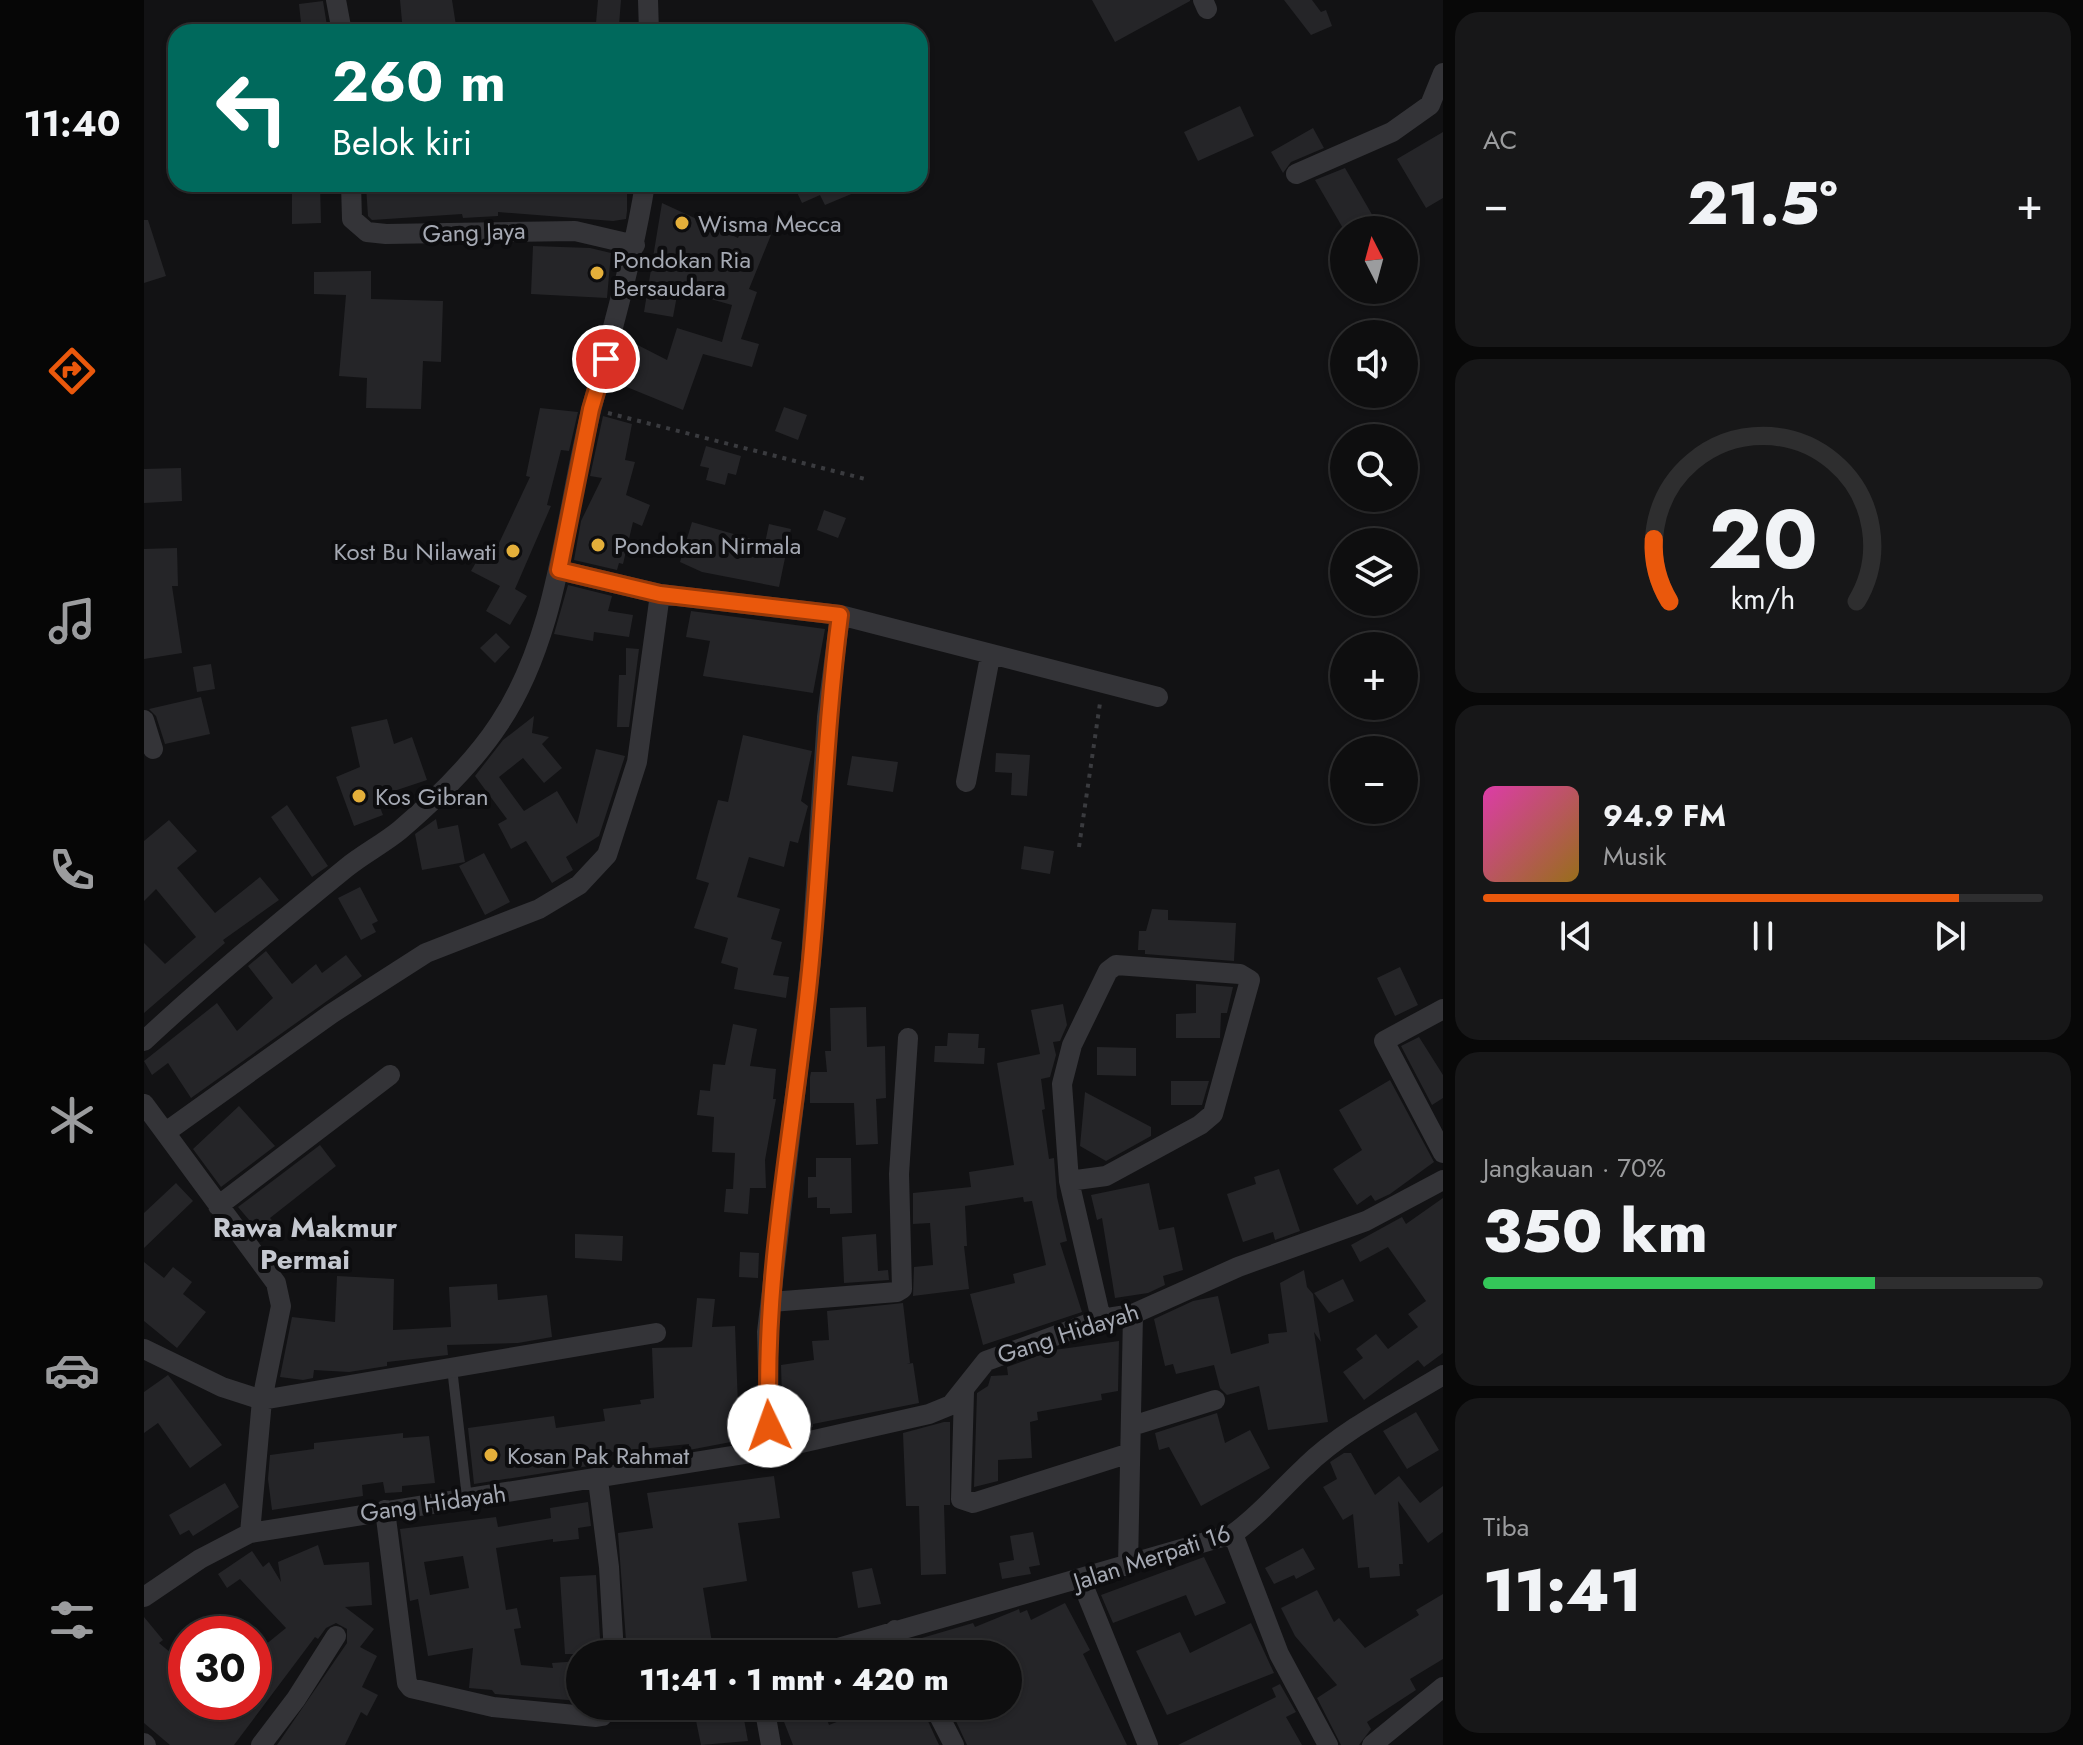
<!DOCTYPE html>
<html lang="id">
<meta charset="utf-8">
<style>
:root{--surface:#0e0e0f;--page:#171718;--text:#f1f3f6;--muted:#9b9c9e;--line:#2e2e2f;--accent:#ea580c}
body{margin:0;font-family:Jost,sans-serif;background:var(--page);color:var(--text);height:100vh;display:flex;flex-direction:column;font-size:30px;white-space:nowrap}
*{box-sizing:border-box;margin:0}
p{font-size:26px;color:var(--muted)}
.icon{flex:none;width:44px;height:44px;fill:none;stroke:currentColor;stroke-width:2;stroke-linecap:round;stroke-linejoin:round}
.map{position:relative;flex:1;overflow:hidden}
.side{display:flex;flex-direction:column;gap:12px;padding:12px;background:#080808;width:640px}
.side>*{flex:none}
.guide{position:absolute;left:24px;top:24px;width:760px;height:168px;border-radius:24px;box-shadow:0 2px 6px #0004,0 0 0 2px var(--line);background:#00695c;color:#fff;overflow:hidden}
.needle{width:52px;rotate:354deg}
.fabs{position:absolute;left:1186px;top:216px;display:grid;gap:16px}
.fabs a{display:grid;place-items:center;width:88px;height:88px;border-radius:50%;background:var(--surface);box-shadow:0 2px 6px #0004,0 0 0 2px var(--line);font-size:40px}
.speed{position:absolute;left:24px;top:1616px;display:flex;gap:16px;font-size:40px;font-weight:700;text-align:center}
.speed>*{display:grid;place-content:center;width:104px;height:104px;border-radius:50%;background:var(--surface);box-shadow:0 2px 6px #0004,0 0 0 2px var(--line);line-height:1}
.speed .limit{border:12px solid #d22;background:#fff;color:#111}
.pin{position:absolute;display:grid;place-items:center;width:68px;height:68px;color:#fff;margin:-34px;border:4px solid #fff;border-radius:50%;box-shadow:0 2px 8px #0007}
.me{position:absolute;width:88px;margin:-44px;rotate:357deg;stroke-linejoin:round;filter:drop-shadow(0 0 6px #0008)}
.turn{display:flex;align-items:center;gap:28px;height:168px;padding:0 32px;font-size:36px}
.turn .icon{width:104px;height:104px;stroke-width:2.5}
.turn b{display:block;font-size:56px;line-height:68px}
.big{font-size:60px;font-weight:800;line-height:1.1}
.side .widget{flex:1;display:flex;flex-direction:column;justify-content:center;gap:12px;min-width:0;padding:0 28px;border-radius:24px;background:var(--page)}
.side .dial{align-items:center;gap:0}
.dial svg{height:208px;overflow:visible;fill:none;stroke:var(--line);stroke-width:7;stroke-linecap:round;text-anchor:middle}
.dial text{fill:var(--text);stroke:none}
.song{display:flex;align-items:center;gap:24px}
.cover{width:96px;height:96px;border-radius:12px;background:linear-gradient(135deg,hsl(320 70% 55%),hsl(40 70% 35%))}
.played{height:8px;border-radius:4px;background:linear-gradient(90deg,var(--accent) 85%,var(--line) 85%)}
.keys{display:flex;justify-content:space-around;direction:ltr}
.heat{display:flex;justify-content:space-between;align-items:center;font-size:44px;direction:ltr}
.charge{height:12px;border-radius:6px;background:linear-gradient(90deg,#34c759 70%,var(--line) 0)}
.trip{position:absolute;left:422px;top:1640px;width:456px;height:80px;border-radius:40px;background:var(--surface);box-shadow:0 2px 6px #0004,0 0 0 2px var(--line);font-weight:800;line-height:80px;text-align:center}
main{display:flex;flex:1;min-height:0}
.dock{display:flex;flex-direction:column;width:144px;justify-content:space-around;align-items:center;background:#060606;color:var(--muted)}
.dock .icon{width:56px;height:56px}
.dock .selected{color:var(--accent)}
.dock b{font-size:36px;color:var(--text)}
.map>svg:first-child{display:block}
.building{fill:#252528;fill-rule:evenodd}
.lines{fill:none;stroke-linecap:round;stroke-linejoin:round}
.path{stroke:#3a3b3f;stroke-width:4;stroke-dasharray:4 6;stroke-linecap:butt}
.lane{stroke:#343438;stroke-width:10}
.street{stroke:#343438;stroke-width:20}
.route-casing{stroke:#983908;stroke-width:20}
.route{stroke:#ea580c;stroke-width:14}
.poi-dot{fill:#e4af3a;stroke:#0d0d0f;stroke-width:3}
.labels{text-anchor:middle;dominant-baseline:central;stroke-width:8;stroke-linejoin:round;paint-order:stroke}
.poi-label{font-size:24px;fill:#a5a9b3;stroke:#0d0d0f;text-anchor:start}
.street-label{font-size:24px;fill:#a5a9b3;stroke:#0d0d0f}
.quarter-label{font-size:28px;font-weight:bold;fill:#c5c8d0;stroke:#0d0d0f}
</style>
<main>
<nav class="dock">
<b>11:40</b>
<svg class="icon selected" aria-label="directions" viewBox="0 0 24 24"><path d="M12 3l9 9-9 9-9-9zM9 14v-3h6M13 9l2 2-2 2"/></svg>
<svg class="icon" aria-label="music" viewBox="0 0 24 24"><path d="M9 18V5l10-2v13"/><circle cx="6" cy="18" r="3"/><circle cx="16" cy="16" r="3"/></svg>
<svg class="icon" aria-label="phone" viewBox="0 0 24 24"><path d="M5 4h4l2 5-3 2q2 4 5 5l2-3 5 2v4C11 20 4 13 5 4z"/></svg>
<svg class="icon" aria-label="climate" viewBox="0 0 24 24"><path d="M12 3v18M4 7l16 10M4 17L20 7"/></svg>
<svg class="icon" aria-label="car" viewBox="0 0 24 24"><path d="M5 17H2v-5l4-1 3-4h7l3 4 3 1v5h-3M9 17h6M6 11h13"/><circle cx="7" cy="17" r="2"/><circle cx="17" cy="17" r="2"/></svg>
<svg class="icon" aria-label="filters" viewBox="0 0 24 24"><path d="M4 7h16M4 17h16"/><circle cx="9" cy="7" r="2"/><circle cx="15" cy="17" r="2"/></svg>
</nav>
<div class="map">
<svg width="1299" height="1745" viewBox="0 0 1299 1745">
<rect width="100%" height="100%" fill="#121214"/>
<path class="building" d="M256 0H308L313 32H259Z
M454 0H477L475 25 452 23Z
M948 0H1046V1L971 42Z
M1140 0H1168L1177 12 1182 10 1188 26 1167 35Z
M179 1 184 32H158L155 4Z
M1096 106 1110 136 1054 161 1040 132Z
M1169 128 1180 148 1147 162 1139 173 1127 152Z
M1299 132V198L1282 208 1253 159Z
M1201 168 1237 230H1200L1171 180Z
M148 184H176L177 223 148 224Z
M245 184H476L483 187V211L482 219 469 221 354 212V216L319 218 318 214 228 220 224 216 222 186Z
M649 184H731L681 205 676 195 658 203Z
M518 203 594 238 600 224 627 235 605 289 613 292 597 339 615 344 608 367 559 354 539 410 473 383 484 361 474 358 480 338 523 360 533 328 578 342 588 305 534 290 529 317 500 312Z
M0 220H4L22 276 0 283Z
M389 246 446 248 467 253 463 298 387 294Z
M227 271V299L299 301 297 362 279 361 277 409 222 408 223 378 195 376 202 295 170 294V272Z
M640 407 663 415 654 440 631 431Z
M396 408 434 412 425 451 417 450 403 505 407 506 371 589 383 596 366 625 342 611 356 586 327 571 338 552 348 558 386 477 382 476Z
M459 416 488 424 481 460 491 462 482 495 506 505 498 526 489 522 479 564 475 563 473 570 430 560 437 521 458 478 446 476Z
M562 446 597 456 592 475 584 473 581 485 562 480 565 468 556 466Z
M37 468 38 501 0 503V469Z
M680 510 702 518 694 538 673 530Z
M548 522 621 543 625 524 647 529 635 587 558 572 536 562Z
M33 548 34 586H28L38 653 0 659V549Z
M424 585 468 596 464 611 489 615 485 637 450 632 449 641 410 634Z
M547 611 681 629 669 693 559 676 566 641 542 637Z
M352 633 366 647 351 663 336 648Z
M482 648 495 649 485 727H473L475 675H482Z
M67 664 71 689 53 692 49 667Z
M57 697 66 734 21 744 12 716 5 709Z
M390 716 388 733 405 737 398 744 418 768 400 783 379 758 355 777 380 811 413 791 433 824 452 749 481 756 455 836 422 857 429 870 408 883 382 841 367 849 354 824 363 819 331 776 359 740Z
M243 719 250 744 268 737 283 780 232 797 239 815 210 826 192 777 216 767 207 727Z
M599 735 668 751 657 801 664 806 654 843 646 841 640 867 605 857 593 897 636 909 627 939 638 942 629 975 645 977 642 998 590 989 594 968 577 963 584 938 550 928 565 883 552 879 574 800 584 802Z
M852 753 886 755 883 796 867 795 868 773 851 772Z
M708 756 754 762 749 792 703 785Z
M143 805 184 866 168 877 127 817Z
M292 819 294 829 314 825 321 862 278 870 271 834Z
M25 820 53 851 33 868 71 913 116 877 135 900 79 940 81 943 0 1013V943L21 964 52 937 12 889 0 901V841Z
M880 846 910 851 906 874 877 869Z
M340 853 366 902 341 915 315 866Z
M216 887 234 921 228 924 232 932 217 940 194 898Z
M1008 909 1024 910V920L1092 923 1090 961 1001 954V950H994L995 931H1002Z
M122 951 148 984 172 964 178 973 202 955 218 976 47 1098 24 1063 8 1075 0 1061 73 1003 93 1031 129 998 104 966Z
M1256 967 1274 1005 1251 1016 1233 978Z
M1052 984 1089 987 1083 1013H1077L1076 1038H1032V1014L1052 1013Z
M919 1004 923 1025 916 1041 909 1042 912 1055 906 1077 897 1079 901 1109 898 1110 905 1159 910 1158 913 1197 923 1241 916 1243 938 1312 839 1345 826 1294 871 1283 869 1274 902 1265 888 1201 880 1202 879 1197 821 1206 823 1246H820L825 1289 769 1296 770 1267 789 1265 786 1223 769 1224V1193L827 1187 825 1172 870 1165 853 1063 896 1054 887 1010Z
M722 1007 723 1047 741 1046 742 1098 732 1099 734 1144 712 1145 710 1103H666V1077L667 1072H683L681 1051H687L686 1008Z
M589 1024 613 1029 606 1066 632 1069 629 1099H632L621 1160 622 1188H606L604 1214 580 1212 582 1189H589L591 1153 568 1152 570 1117 553 1115 556 1090 566 1091 569 1064 581 1065Z
M804 1033 835 1034 834 1048H841L840 1064 790 1062 791 1046H803Z
M1275 1037 1299 1075V1098L1288 1105 1257 1046Z
M953 1047 992 1048V1076L953 1075Z
M1246 1080 1290 1162 1246 1194 1231 1201 1227 1195 1213 1205 1189 1169 1218 1150 1195 1110Z
M1027 1081H1065L1058 1105H1027Z
M941 1092 1007 1127V1136L962 1161 936 1146Z
M95 1106 131 1146 77 1187 49 1149Z
M176 1145 192 1166 126 1218 132 1225 119 1236 94 1207Z
M672 1158H707L708 1213 686 1214V1208H673V1197L664 1198V1177H672Z
M1135 1169 1156 1231 1131 1240 1129 1232 1099 1242 1083 1194 1112 1184 1110 1177Z
M32 1183 49 1201 0 1248V1213Z
M1005 1183 1015 1230 1030 1227 1039 1270 1019 1276 1021 1285 1004 1293 971 1298 958 1218 953 1220 947 1195Z
M1299 1198V1353L1280 1367 1274 1360 1220 1400 1199 1372 1219 1358 1212 1349 1232 1334 1244 1349 1274 1327 1264 1314 1282 1301 1244 1247 1216 1262 1207 1245 1258 1217 1262 1224Z
M431 1234 479 1236 478 1261 431 1258Z
M732 1234 734 1271 744 1270 745 1280 700 1283 698 1237Z
M596 1252 615 1253 614 1278 595 1277Z
M0 1262 20 1278 29 1267 48 1282 39 1294 62 1312 33 1348 0 1321Z
M1160 1270 1163 1287 1169 1294 1177 1342 1170 1332 1184 1422 1124 1430 1115 1386 1083 1395 1076 1388 1070 1365 1032 1374 1029 1364 1021 1366 1010 1319 1049 1301 1074 1296 1087 1354 1125 1343 1124 1334 1143 1332 1136 1283Z
M193 1276 250 1279 249 1330 307 1327 305 1287 353 1284 354 1300 403 1295 408 1337 374 1343 303 1345 304 1355 243 1362V1366L205 1372 170 1370 169 1378 159 1380 136 1377 148 1317 191 1322Z
M1199 1279 1210 1301 1185 1313 1170 1293Z
M553 1298 571 1299 568 1327 591 1326 594 1406 612 1405 613 1437 545 1450V1444L449 1454 451 1465 330 1484 324 1428 410 1416 412 1428 461 1421 459 1409 497 1404 496 1400 510 1398 508 1348 548 1347Z
M759 1303 766 1363 763 1364 769 1363 775 1403 669 1424V1427L639 1434 637 1365 670 1360 668 1341 685 1340 683 1311Z
M975 1341 974 1391 957 1394 958 1400 893 1412 894 1420 886 1422 888 1458 854 1460V1481L830 1487 833 1393 844 1386 847 1376 864 1375 863 1367 910 1350Z
M24 1375 78 1445 46 1468 14 1423 0 1433V1392Z
M1272 1412 1295 1450 1263 1469 1239 1431Z
M1073 1413 1081 1443 1106 1430 1126 1468 1057 1506 1025 1447 1015 1450 1011 1433Z
M800 1422H806V1505H800L802 1574 777 1575 775 1506H762L759 1433Z
M259 1433V1438L285 1436 291 1483 258 1486V1492L241 1493 239 1482 218 1485 219 1496 128 1510 124 1479 126 1455 170 1449V1443Z
M1200 1453H1207L1231 1495 1255 1476 1276 1503 1299 1486V1532L1284 1543 1254 1501 1259 1564H1255L1256 1576 1226 1578 1225 1567 1214 1568 1209 1514 1199 1520 1179 1487 1193 1479 1186 1462Z
M630 1476 636 1518 594 1523 603 1581 559 1588 568 1643 483 1654 474 1533 509 1528 503 1493Z
M81 1483 95 1507 49 1536 45 1530 36 1535 25 1515Z
M444 1502 447 1526 434 1528 435 1539 409 1542V1539L352 1548 362 1610 373 1608 377 1628 370 1629 377 1665 409 1668 408 1663 436 1661V1701L351 1694 348 1690 325 1688 329 1648 284 1656 274 1599 266 1601 256 1529 352 1517 354 1527 407 1518 406 1508ZM319 1556 325 1588 286 1595 280 1562Z
M889 1532 896 1565 885 1567 887 1574 858 1579 855 1563 870 1560 866 1536Z
M174 1545 180 1565 225 1562 228 1605 201 1607 230 1629 216 1647 233 1656 218 1687 234 1695 223 1716 217 1712 201 1745H133L203 1643V1629L192 1623 182 1628 174 1639 171 1637 90 1745H26L0 1723V1617L19 1640 15 1643 38 1662 27 1676 42 1689V1702H110V1654L142 1628 96 1579 83 1588 74 1574 108 1551 119 1567 125 1562 137 1582 134 1562Z
M1159 1548 1171 1569 1152 1579 1150 1575 1130 1584 1121 1568Z
M1060 1557 1082 1603 1051 1616 1042 1595 969 1623 957 1595Z
M728 1568 737 1604 714 1608 708 1572Z
M452 1575 457 1654H421L416 1577Z
M1173 1590 1190 1622 1195 1618 1221 1648 1275 1615 1272 1610 1299 1594V1659L1266 1679 1272 1690 1223 1722 1227 1729 1215 1745H1197L1173 1698 1193 1685 1151 1636 1137 1608Z
M921 1603 946 1650 939 1654 983 1745H823L805 1706H864V1654H777L771 1640 829 1623 831 1627 875 1609 876 1613 883 1610 887 1620Z
M1107 1623 1130 1673 1023 1715 992 1651 1036 1632 1046 1653Z
M1136 1684 1152 1712 1142 1717 1158 1745H1034L1132 1697 1128 1688Z
M549 1706H590L591 1715 599 1714 604 1741 557 1745Z
M659 1706H678L685 1725 723 1710 721 1706H777L795 1745H649L637 1714Z"/>
<g class="lines">
<path class="path" d="M464 413 721 479
M935 847 956 703"/>
<path class="lane" d="M308 1368 323 1498"/>
<path class="street" d="M192 0 198 32
M504 0 505 32
M1059 0 1063 9
M1152 174 1248 132 1286 105 1299 73
M207 184 208 219 223 232 242 234 431 231 491 245
M415 570 516 594 696 615 1014 697
M0 720 9 749
M822 782 846 657
M1299 1009 1240 1041 1299 1153
M0 1041C65 980 133 924 202 868 219 854 239 844 256 830 291 800 330 762 355 724 416 633 421 510 448 407 467 332 489 260 501 184
M0 1104 132 1283 137 1306 118 1400 106 1533
M22 1132 187 1014 282 953 395 909 435 885 463 855 493 762 516 594
M925 1181 962 1176 1056 1125 1069 1114 1106 980 1096 974 972 965 964 971 928 1045 918 1084 925 1181 957 1319
M74 1206 246 1075
M627 1302 753 1292 758 1289 755 1174 764 1038
M0 1349 78 1387 118 1400 512 1333
M820 1392 817 1499 829 1503 986 1453
M988 1426 1071 1400
M626 1450 623 1332 667 960 683 717 696 615
M454 1480 465 1567 470 1654
M241 1510 263 1683 267 1688 349 1707 452 1717 458 1716 464 1706
M1089 1534 1135 1654 1184 1745
M984 1566 989 1314
M937 1580 1004 1745
M0 1597 56 1559 106 1533 626 1450 785 1414 807 1405 842 1361 957 1319 989 1314 1094 1267 1222 1221 1299 1180
M751 1630 764 1654
M673 1654 1089 1534C1117 1514 1136 1490 1161 1467 1200 1429 1253 1403 1299 1375
M620 1706 627 1745
M790 1706 810 1745
M0 1743 2 1745
M117 1745 152 1699 192 1636
M1228 1745 1299 1687"/>
</g>
<g class="lines">
<g class="route-casing">
<path id="route" d="M462 359 447 409 415 570 516 594 696 615C681 730 678 845 667 960 653 1115 618 1271 625 1426"/>
</g>
<use href="#route" class="route"/>
</g>
<g class="poi-dot">
<circle cx="538" cy="223" r="8"/>
<circle cx="453" cy="273" r="8"/>
<circle cx="454" cy="545" r="8"/>
<circle cx="369" cy="551" r="8"/>
<circle cx="215" cy="796" r="8"/>
<circle cx="347" cy="1455" r="8"/>
</g>
<g class="labels">
<g class="poi-label">
<text x="554" y="223">Wisma Mecca</text>
<text x="469" y="259">Pondokan Ria<tspan x="469" dy="28">Bersaudara</tspan></text>
<text x="470" y="545">Pondokan Nirmala</text>
<text x="353" y="551" text-anchor="end">Kost Bu Nilawati</text>
<text x="231" y="796">Kos Gibran</text>
<text x="363" y="1455">Kosan Pak Rahmat</text>
</g>
<g class="street-label">
<text transform="translate(330 232) rotate(-2)">Gang Jaya</text>
<text transform="translate(924 1333) rotate(-18)">Gang Hidayah</text>
<text transform="translate(289 1503) rotate(-8)">Gang Hidayah</text>
<text transform="translate(1008 1557) rotate(-18)">Jalan Merpati 16</text>
</g>
<g class="quarter-label">
<text x="161" y="1227">Rawa Makmur<tspan x="161" dy="32">Permai</tspan></text>
</g>
</g>
</svg>
<div class="fabs">
<a><svg class="needle" viewBox="-14 -14 28 28"><path d="M0-13l5 13h-10z" fill="#e53935"/><path d="M0 13l5-13h-10z" fill="#9b9c9e"/></svg></a>
<a><svg class="icon" aria-label="sound" viewBox="0 0 24 24"><path d="M4 9h4l5-4v14l-5-4H4zM17 9q2 3 0 6"/></svg></a>
<a><svg class="icon" aria-label="search" viewBox="0 0 24 24"><circle cx="10" cy="10" r="6"/><path d="M15 15l6 6"/></svg></a>
<a><svg class="icon" aria-label="layers" viewBox="0 0 24 24"><path d="M12 4l9 5-9 5-9-5zM3 14l9 5 9-5"/></svg></a>
<a>+</a>
<a>−</a>
</div>
<div class="speed"><div class="limit">30</div></div>
<div class="pin" style="left:462px;top:359px;background:#d93025"><svg class="icon" aria-label="arrive" viewBox="0 0 24 24"><path d="M6 21V4h12l-3 4 3 4H6"/></svg></div>
<svg class="me" style="left:625px;top:1426px" viewBox="-20 -20 40 40"><circle r="19" fill="#fff"/><path d="M0-13L10 11 0 6-10 11z" fill="#ea580c"/></svg>
<div class="trip">11:41 · 1 mnt · 420 m</div>
<div class="guide">
<div class="turn"><svg class="icon" aria-label="left" viewBox="0 0 24 24"><path d="M17 20v-9H6M10 6l-5 5 5 5"/></svg><div><b>260 m</b>Belok kiri</div></div>
</div>
</div>
<section class="side">
<div class="widget"><p>AC</p>
<div class="heat"><a>−</a><b class="big">21.5°</b><a>+</a></div>
</div>
<div class="widget dial"><svg viewBox="0 0 100 80">
<path d="M14 69A42 42 0 1 1 86 69"/>
<path d="M14 69A42 42 0 0 1 8 45" stroke="#ea580c"/>
<text x="50" y="56" font-size="32" font-weight="700">20</text>
<text x="50" y="72" font-size="11">km/h</text>
</svg></div>
<div class="widget">
<div class="song"><i class="cover"></i><div><b>94.9 FM</b><p>Musik</p></div></div>
<div class="played"></div>
<div class="keys"><svg class="icon" aria-label="previous" viewBox="0 0 24 24"><path d="M18 5L8 12l10 7zM5 5v14"/></svg><svg class="icon" aria-label="pause" viewBox="0 0 24 24"><path d="M8 5v14M16 5v14"/></svg><svg class="icon" aria-label="next" viewBox="0 0 24 24"><path d="M6 5l10 7-10 7zM19 5v14"/></svg></div>
</div>
<div class="widget"><p>Jangkauan · 70%</p><b class="big">350 km</b><div class="charge"></div></div>
<div class="widget"><p>Tiba</p><b class="big">11:41</b></div>
</section>
</main>
